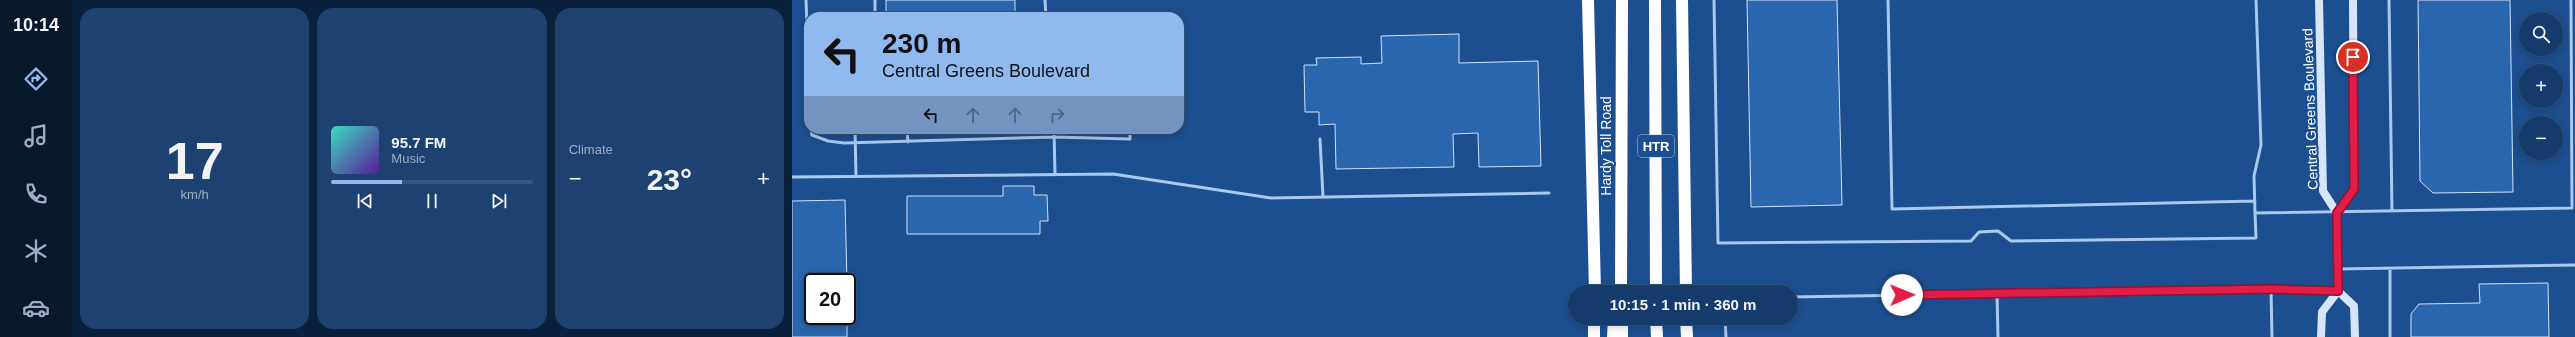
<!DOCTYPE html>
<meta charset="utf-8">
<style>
:root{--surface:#143b6b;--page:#1d4271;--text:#f1f3f6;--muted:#9dadc1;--line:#33557e;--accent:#90b9f0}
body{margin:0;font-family:Arial,sans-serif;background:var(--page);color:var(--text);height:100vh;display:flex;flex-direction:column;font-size:15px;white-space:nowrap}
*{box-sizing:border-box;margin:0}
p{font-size:13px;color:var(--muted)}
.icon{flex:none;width:22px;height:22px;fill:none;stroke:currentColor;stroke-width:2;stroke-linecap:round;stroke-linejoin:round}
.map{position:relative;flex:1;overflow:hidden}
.sheet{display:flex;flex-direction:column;gap:8px;padding:8px;background:#0b203b;width:720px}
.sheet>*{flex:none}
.top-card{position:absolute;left:12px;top:12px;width:380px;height:122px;border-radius:16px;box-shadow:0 2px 10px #0003,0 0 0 1px var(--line);background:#90b9f0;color:#111;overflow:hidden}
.controls{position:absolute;left:1727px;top:12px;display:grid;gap:8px}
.controls a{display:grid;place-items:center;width:44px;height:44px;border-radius:50%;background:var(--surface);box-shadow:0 2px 10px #0003,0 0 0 1px var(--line);font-size:20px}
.speed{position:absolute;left:12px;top:273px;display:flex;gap:8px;font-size:20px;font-weight:700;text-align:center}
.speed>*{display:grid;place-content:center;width:52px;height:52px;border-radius:50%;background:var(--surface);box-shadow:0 2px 10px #0003,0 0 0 1px var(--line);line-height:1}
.speed .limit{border:2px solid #111;border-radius:6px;background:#fff;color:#111}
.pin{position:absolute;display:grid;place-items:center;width:34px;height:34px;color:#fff;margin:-17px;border:2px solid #fff;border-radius:50%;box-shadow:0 1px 4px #0007}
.me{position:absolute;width:44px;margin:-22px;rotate:89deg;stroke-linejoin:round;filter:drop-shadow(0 0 3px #0008)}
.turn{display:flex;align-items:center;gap:14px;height:84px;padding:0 12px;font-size:18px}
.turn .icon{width:52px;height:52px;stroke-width:2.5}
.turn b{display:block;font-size:28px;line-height:34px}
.lanes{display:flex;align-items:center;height:38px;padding:0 12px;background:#0003;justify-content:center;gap:20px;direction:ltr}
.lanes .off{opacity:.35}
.big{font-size:30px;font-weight:800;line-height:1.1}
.sheet .tile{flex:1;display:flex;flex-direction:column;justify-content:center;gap:6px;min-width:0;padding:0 14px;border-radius:16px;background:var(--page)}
.sheet .dial{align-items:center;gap:0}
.dial b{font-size:52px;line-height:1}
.song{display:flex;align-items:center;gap:12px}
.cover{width:48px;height:48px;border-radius:6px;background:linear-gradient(135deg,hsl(170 70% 55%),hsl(270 70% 35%))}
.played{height:4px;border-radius:2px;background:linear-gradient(90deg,var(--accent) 35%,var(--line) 35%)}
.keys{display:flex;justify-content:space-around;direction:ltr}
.heat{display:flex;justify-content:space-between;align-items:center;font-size:22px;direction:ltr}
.sheet .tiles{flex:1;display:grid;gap:8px;grid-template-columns:repeat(3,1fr)}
.trip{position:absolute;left:776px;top:285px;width:230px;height:40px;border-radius:20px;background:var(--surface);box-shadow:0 2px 10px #0003,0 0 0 1px var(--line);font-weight:800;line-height:40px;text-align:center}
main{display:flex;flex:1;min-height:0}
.tabs{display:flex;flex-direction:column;width:72px;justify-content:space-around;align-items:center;background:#08182b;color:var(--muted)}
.tabs .icon{width:28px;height:28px}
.tabs .active{color:var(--accent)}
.tabs b{font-size:18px;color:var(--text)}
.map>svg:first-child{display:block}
.building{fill:#2a66ad;stroke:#cfe3fa}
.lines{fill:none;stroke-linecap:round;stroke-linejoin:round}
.lane{stroke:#a9c9ee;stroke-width:3}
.secondary{stroke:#d6e6fa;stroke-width:8}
.highway{stroke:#fff;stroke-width:12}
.route-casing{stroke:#92132f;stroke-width:10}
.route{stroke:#e11d48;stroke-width:7}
.labels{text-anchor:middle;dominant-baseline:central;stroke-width:4;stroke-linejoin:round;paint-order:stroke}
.shield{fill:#1b4f8f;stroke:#bbcadd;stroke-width:1}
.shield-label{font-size:13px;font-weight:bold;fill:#fff}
.street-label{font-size:14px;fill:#fff;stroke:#1b4f8f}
</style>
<main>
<nav class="tabs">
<b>10:14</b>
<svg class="icon active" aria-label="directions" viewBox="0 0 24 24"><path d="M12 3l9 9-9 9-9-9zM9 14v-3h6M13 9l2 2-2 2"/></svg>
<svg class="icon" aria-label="music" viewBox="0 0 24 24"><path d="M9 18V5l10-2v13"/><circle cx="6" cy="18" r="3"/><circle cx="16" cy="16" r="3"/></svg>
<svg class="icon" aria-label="phone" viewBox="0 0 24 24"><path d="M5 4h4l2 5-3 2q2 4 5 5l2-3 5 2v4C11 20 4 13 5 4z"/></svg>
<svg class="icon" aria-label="climate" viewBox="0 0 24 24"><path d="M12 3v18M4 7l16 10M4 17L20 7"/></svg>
<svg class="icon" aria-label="car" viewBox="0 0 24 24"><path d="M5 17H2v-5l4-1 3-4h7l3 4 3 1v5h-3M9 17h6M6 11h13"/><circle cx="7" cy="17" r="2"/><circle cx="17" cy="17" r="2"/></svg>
</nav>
<section class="sheet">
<div class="tiles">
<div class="tile dial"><b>17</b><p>km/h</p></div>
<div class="tile">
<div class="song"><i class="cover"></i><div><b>95.7 FM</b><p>Music</p></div></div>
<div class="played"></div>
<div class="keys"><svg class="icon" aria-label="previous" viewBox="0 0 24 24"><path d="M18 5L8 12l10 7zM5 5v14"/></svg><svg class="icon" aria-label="pause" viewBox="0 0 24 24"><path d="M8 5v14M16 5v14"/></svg><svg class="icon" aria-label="next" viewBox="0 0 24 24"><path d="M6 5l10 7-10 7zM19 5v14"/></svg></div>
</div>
<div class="tile"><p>Climate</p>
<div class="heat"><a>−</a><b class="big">23°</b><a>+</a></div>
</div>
</div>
</section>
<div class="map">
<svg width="1783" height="337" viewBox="0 0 1783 337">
<rect width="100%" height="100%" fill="#1b4f8f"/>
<path class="building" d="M94 0H223V17H94Z
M955 0H1045L1050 205 959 207Z
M1626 0H1718L1721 192 1641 193 1628 181Z
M667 34V63L746 61 749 166 687 167 686 133 661 134 662 167 544 169 543 124 527 125V112H513L512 65H525L524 58 569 57V64L590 63 589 36Z
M211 186H242V195H255L256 221H248V234H115V196H211Z
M53 200 55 282H21V316H55V337H0V201Z
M1756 283 1757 337H1619V314L1627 304 1688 303 1687 284Z"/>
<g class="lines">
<path class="lane" d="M14 0 17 76
M83 0V17
M253 0 254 17
M922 0 926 243 1179 241 1187 232 1206 231 1219 241 1464 238 1463 213 1780 208 1779 0
M1096 0 1100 209 1463 201
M1597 0 1600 211
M19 129 20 135 36 141 52 143 263 137 338 139V129
M63 129 64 176
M115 129 116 142
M262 129 263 175
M528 139 531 197
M0 177 321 174 479 198 757 193
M1463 213 1462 176 1469 145 1464 0
M1547 269 1783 265
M1598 269V337
M1479 289 1480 337
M1205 293 1206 337
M999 297 1479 289 1545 291
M933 318 934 337"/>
<path class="secondary" d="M1527 0 1531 191 1545 213 1546 291 1530 312 1529 337
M1545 213 1562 189 1561 0
M1546 291 1562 306 1563 337"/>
<path class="highway" d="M796 0 803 292
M863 0 864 292
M890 0 894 292
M829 292 830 0
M830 318V337
M864 318 865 337
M894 318 895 337
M802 337V318
M821 337 822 318"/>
</g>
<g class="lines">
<g class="route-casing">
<path id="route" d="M1110 295 1479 289 1546 291 1545 213 1562 189 1561 57"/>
</g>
<use href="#route" class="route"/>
</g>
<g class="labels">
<rect class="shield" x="846" y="135" width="36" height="22" rx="3"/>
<g class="shield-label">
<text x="864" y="146">HTR</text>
</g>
<g class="street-label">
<text transform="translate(1518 109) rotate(-92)">Central Greens Boulevard</text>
<text transform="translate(814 146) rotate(-90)">Hardy Toll Road</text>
</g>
</g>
</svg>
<div class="controls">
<a><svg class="icon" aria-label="search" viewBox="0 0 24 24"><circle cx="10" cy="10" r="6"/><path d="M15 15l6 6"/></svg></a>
<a>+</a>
<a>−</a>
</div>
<div class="speed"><div class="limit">20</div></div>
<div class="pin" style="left:1561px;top:57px;background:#d93025"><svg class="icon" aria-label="arrive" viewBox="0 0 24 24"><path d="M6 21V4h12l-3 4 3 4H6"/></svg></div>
<svg class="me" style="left:1110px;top:295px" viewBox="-20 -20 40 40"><circle r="19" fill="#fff"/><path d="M0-13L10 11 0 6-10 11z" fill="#e11d48"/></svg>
<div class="trip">10:15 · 1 min · 360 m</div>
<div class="top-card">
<div class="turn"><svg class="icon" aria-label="left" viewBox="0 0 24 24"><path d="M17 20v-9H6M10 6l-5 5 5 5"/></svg><div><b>230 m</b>Central Greens Boulevard</div></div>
<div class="lanes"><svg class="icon" aria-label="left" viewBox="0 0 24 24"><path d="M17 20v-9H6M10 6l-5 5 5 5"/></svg><svg class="icon off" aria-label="ahead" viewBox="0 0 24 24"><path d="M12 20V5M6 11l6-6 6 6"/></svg><svg class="icon off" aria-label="ahead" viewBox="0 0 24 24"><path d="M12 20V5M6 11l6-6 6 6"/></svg><svg class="icon off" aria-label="right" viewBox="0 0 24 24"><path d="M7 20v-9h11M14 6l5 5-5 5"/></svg></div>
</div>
</div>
</main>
